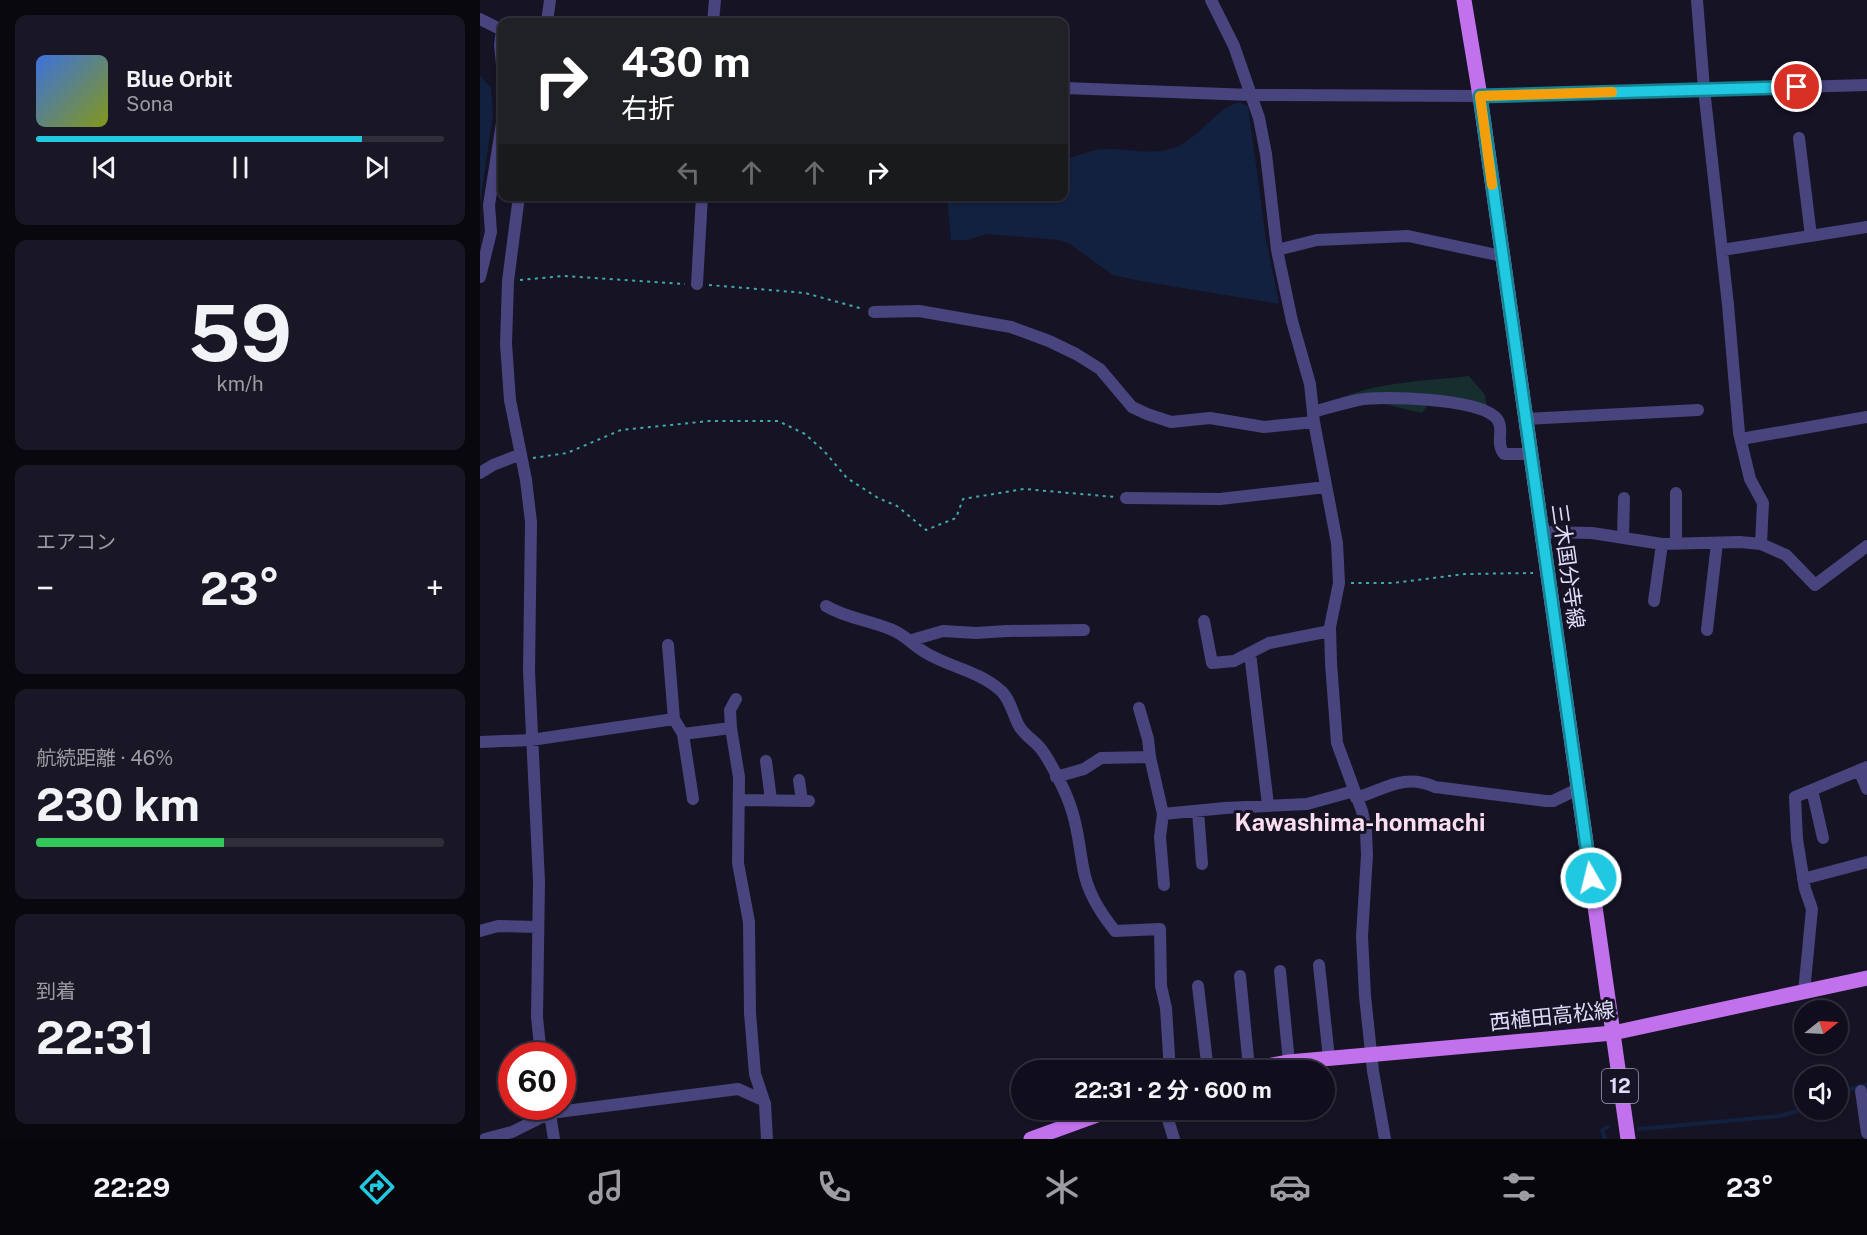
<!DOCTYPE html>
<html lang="ja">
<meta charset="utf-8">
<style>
:root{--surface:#100e1c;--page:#191725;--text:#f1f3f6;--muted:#9c9ca3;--line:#302e3b;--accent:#21c8e1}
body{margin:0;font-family:"Public Sans","Noto Sans JP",sans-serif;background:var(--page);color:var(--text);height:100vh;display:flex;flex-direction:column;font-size:22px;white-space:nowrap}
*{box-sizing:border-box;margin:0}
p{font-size:20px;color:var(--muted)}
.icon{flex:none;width:33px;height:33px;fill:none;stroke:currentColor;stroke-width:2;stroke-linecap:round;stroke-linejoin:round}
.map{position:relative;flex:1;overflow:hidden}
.sheet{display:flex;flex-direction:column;gap:15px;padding:15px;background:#09080f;width:480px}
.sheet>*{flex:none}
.banner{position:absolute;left:18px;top:18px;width:570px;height:183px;border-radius:12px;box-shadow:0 2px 4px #0004,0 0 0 2px var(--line);background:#202124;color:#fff;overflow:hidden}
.needle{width:39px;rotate:72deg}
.fabs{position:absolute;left:1314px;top:1000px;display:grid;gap:12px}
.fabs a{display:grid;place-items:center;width:54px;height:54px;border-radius:50%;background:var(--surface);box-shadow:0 2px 4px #0004,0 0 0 2px var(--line);font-size:30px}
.speed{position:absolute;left:18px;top:1042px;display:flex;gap:12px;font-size:30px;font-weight:700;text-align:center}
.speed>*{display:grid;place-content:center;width:78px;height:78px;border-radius:50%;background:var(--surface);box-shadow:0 2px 4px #0004,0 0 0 2px var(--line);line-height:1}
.speed .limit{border:9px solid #d22;background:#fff;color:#111}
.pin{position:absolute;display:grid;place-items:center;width:51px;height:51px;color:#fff;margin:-26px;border:3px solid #fff;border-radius:50%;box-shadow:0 2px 6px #0007}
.me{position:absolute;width:66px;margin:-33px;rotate:352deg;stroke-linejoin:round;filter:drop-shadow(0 0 4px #0008)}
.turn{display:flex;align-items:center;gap:21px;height:126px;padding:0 24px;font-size:27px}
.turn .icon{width:78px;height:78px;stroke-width:2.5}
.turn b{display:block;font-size:42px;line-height:51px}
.lanes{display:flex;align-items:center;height:57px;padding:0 24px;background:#0003;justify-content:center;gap:30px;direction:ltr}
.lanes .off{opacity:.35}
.big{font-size:45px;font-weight:700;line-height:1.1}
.sheet .widget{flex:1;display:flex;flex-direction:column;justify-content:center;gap:9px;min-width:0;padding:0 21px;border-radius:12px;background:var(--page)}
.sheet .dial{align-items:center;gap:0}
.dial b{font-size:78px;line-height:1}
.song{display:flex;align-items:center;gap:18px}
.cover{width:72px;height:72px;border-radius:9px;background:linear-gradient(135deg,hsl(220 70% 55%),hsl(70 70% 35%))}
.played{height:6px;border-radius:3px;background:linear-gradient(90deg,var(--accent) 80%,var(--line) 80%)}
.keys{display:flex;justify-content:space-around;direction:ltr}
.heat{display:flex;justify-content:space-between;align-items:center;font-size:33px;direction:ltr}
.charge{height:9px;border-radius:4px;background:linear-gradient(90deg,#34c759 46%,var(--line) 0)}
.trip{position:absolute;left:531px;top:1060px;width:324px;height:60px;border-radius:30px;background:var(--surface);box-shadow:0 2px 4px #0004,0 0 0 2px var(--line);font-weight:700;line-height:60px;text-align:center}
.dock{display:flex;height:96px;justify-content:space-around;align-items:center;background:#06060b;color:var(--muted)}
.dock .icon{width:42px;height:42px}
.dock .current{color:var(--accent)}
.dock b{font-size:27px;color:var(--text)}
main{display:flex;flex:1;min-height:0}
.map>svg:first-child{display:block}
.green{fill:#162e2e}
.water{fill:#12213f}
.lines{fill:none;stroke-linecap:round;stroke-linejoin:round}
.stream{stroke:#12213f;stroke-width:4}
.path{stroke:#40aaa7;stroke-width:2;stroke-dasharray:3 4.5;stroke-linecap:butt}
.minor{stroke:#48447e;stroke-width:12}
.major{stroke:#c271ec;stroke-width:15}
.route-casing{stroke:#158292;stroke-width:15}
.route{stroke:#21c8e1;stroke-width:10}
.slow{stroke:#f59e0b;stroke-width:10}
.labels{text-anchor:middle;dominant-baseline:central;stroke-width:6;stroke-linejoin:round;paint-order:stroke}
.shield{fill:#161325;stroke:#a3a0ba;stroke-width:1.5}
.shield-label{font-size:20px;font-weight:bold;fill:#e0dcfa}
.street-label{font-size:21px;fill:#e0dcfa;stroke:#161325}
.quarter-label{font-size:24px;font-weight:bold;fill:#faddef;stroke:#161325}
</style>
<main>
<section class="sheet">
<div class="widget">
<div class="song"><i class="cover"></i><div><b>Blue Orbit</b><p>Sona</p></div></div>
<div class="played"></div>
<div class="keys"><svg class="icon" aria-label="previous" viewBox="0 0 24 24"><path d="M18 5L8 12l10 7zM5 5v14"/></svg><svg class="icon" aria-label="pause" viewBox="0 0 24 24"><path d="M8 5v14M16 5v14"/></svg><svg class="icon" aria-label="next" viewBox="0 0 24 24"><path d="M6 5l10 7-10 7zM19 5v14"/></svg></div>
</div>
<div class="widget dial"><b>59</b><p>km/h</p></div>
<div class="widget"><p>エアコン</p>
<div class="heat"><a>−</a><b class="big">23°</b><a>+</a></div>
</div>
<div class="widget"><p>航続距離 · 46%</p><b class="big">230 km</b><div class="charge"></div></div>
<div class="widget"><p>到着</p><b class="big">22:31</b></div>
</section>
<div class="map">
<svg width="1387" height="1139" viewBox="0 0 1387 1139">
<rect width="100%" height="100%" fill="#161325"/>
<path class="green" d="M989 376 1005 395 1007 408 952 398 942 413 895 402 848 405C885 382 946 381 989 376Z"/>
<path class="water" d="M0 75 11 88 13 114 0 203Z
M759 102 768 106 786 239 799 304 666 282 633 275 590 244 579 240 506 234 488 240H471L467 197 584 196V160C596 156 611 150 624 149 649 148 675 157 699 146 721 135 735 110 759 102Z"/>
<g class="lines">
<path class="stream" d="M1358 1095 1376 1087 1387 1085
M1159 1129 1300 1116 1324 1109
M1125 1139 1122 1130 1128 1127"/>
<path class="path" d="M40 280 84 276 205 284
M229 285 325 293 383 309
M53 458 87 453 141 430 229 421H298L325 434 344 451 367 478 398 498 417 506 446 530 476 518 483 499 544 489 635 497
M871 583H913L985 574 1053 573"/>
<path class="minor" d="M731 0 754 46 779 118 786 154 797 250 812 321 830 384 834 422 857 543 859 583 850 627 851 663 857 743 882 811 886 831 887 855 882 936 885 996 893 1071 905 1139
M1217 0 1224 89 1248 305 1259 433 1270 479 1283 503 1281 544
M0 19 22 30
M67 22 70 0
M233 22 235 0
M22 30 20 45 22 64
M584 88 771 95 1000 96 1387 85
M1319 138 1331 236
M39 196 28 281 26 344 30 400 46 480 51 522 49 671 59 881 57 1017 61 1056
M797 250 837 240 928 236 1022 256
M1242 250 1387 227
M0 277 11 232 9 205 22 123
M217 284 222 196
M394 312 439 311 531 327 569 341 596 354 620 369 652 407 667 414 691 422 730 418 784 427 834 422
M833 412C848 408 863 403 878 400 904 395 994 399 1014 416 1027 426 1014 442 1024 454H1050
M1045 419 1218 410
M1261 439 1387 417
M0 473 13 465 41 454
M646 498 740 499 846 487
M1061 532 1112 533 1182 544 1260 542 1281 544 1306 555 1335 585 1387 546
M1143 538 1144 498
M1196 544V493
M1174 601 1182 544
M346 606C366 618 388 620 410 629 424 634 428 641 440 649 463 666 496 669 520 690 530 698 533 715 539 726 545 736 554 740 561 749 569 759 586 792 590 805 598 826 599 846 603 867 607 892 620 912 635 931L680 929 681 986 686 1008 690 1071
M724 621 732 663 754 661 789 643 850 631
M1227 630 1237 543
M432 640 463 631 496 633 527 631 604 630
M188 645 194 719 203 734 213 799
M770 653 788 805
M256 699 250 710 251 728 259 777 258 863 269 922 270 1013 275 1074 285 1104 287 1139
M659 708 668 739 670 757 683 814 680 837 684 885
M203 734 251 728
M0 742 51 740 194 719
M286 761 291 800
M1379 770 1387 789
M576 777 604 769 621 758 670 757
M319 780 322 801
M1332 790 1343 838
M876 798C906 789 923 773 955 787L1066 801H1073L1098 789
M259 800 329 801
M718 811 722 864
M683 814 745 808 827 804 874 791
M1323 879 1387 862
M0 931 18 926 58 927
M839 965 849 1058
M800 971 809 1062
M760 976 769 1068
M718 986 728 1071
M1324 992 1332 909 1325 889 1317 839 1315 797 1387 767
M1381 1091 1387 1133
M69 1108 74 1139
M685 1110 694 1139
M5 1139 32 1132 70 1113 258 1089 283 1100"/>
<path class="major" d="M984 0 1000 96 1148 1139
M758 1071 809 1062 1133 1033 1387 978
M551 1139 631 1110"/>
</g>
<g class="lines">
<g class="route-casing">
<path id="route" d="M1111 878 1000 96 1317 87"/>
</g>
<use href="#route" class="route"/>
<path class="slow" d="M1012 185 1000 96 1132 92"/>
</g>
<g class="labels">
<rect class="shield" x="1122" y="1069" width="36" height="34" rx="4.5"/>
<g class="shield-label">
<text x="1140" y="1086">12</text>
</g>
<g class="street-label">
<text transform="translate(1088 566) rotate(82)">三木国分寺線</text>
<text transform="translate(1072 1016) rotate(-6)">西植田高松線</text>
</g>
<g class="quarter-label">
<text x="880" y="822">Kawashima-honmachi</text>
</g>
</g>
</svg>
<div class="fabs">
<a><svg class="needle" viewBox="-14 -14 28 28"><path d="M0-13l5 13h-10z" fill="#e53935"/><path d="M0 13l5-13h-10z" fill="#9c9ca3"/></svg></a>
<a><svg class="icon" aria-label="sound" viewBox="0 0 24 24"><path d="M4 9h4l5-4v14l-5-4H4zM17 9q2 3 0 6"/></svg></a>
</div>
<div class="speed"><div class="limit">60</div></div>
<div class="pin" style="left:1317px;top:87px;background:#d93025"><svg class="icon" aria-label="arrive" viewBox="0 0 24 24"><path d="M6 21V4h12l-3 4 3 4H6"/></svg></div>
<svg class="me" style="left:1111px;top:878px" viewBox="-20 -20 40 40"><circle r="17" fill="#21c8e1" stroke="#fff" stroke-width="3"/><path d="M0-11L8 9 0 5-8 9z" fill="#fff"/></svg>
<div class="trip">22:31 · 2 分 · 600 m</div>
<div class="banner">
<div class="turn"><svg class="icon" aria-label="right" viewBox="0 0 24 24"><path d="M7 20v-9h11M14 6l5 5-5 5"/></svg><div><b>430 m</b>右折</div></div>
<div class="lanes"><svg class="icon off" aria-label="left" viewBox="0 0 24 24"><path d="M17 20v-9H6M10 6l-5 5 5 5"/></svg><svg class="icon off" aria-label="ahead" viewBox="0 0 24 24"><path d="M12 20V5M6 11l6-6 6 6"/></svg><svg class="icon off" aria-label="ahead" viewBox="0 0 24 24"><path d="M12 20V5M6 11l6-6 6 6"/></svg><svg class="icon" aria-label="right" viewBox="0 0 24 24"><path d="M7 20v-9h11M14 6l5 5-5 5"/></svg></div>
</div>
</div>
</main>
<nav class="dock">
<b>22:29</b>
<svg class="icon current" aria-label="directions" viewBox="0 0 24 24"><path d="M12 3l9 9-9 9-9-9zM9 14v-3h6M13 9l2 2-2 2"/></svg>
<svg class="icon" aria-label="music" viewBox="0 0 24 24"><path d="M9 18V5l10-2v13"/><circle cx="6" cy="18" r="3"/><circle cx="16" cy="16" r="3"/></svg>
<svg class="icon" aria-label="phone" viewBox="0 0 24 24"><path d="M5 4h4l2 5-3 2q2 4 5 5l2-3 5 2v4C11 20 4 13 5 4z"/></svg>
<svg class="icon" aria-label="climate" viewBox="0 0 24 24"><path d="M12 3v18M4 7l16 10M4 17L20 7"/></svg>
<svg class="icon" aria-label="car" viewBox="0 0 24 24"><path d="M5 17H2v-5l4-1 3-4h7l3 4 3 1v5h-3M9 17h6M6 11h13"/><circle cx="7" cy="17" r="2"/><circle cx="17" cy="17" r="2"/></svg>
<svg class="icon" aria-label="filters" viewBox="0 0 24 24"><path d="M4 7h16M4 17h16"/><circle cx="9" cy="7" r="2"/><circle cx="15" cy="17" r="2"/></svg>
<b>23°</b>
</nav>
